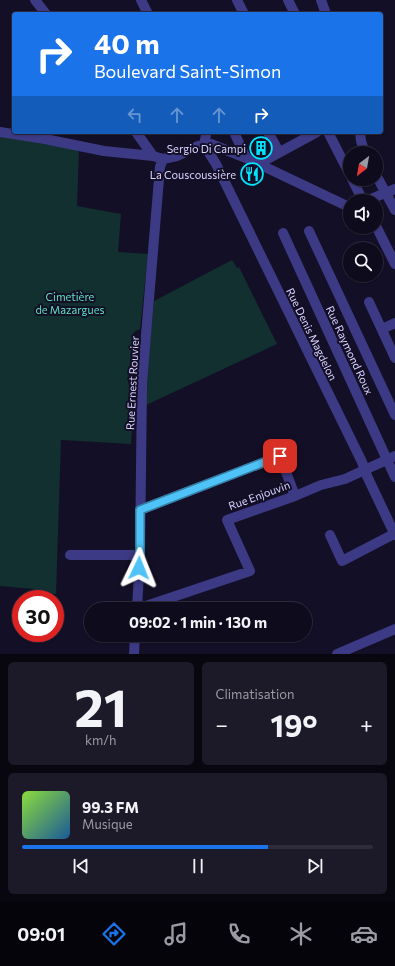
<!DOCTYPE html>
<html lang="fr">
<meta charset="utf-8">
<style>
:root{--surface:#0e0b1c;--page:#1c1929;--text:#f1f3f6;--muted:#9b9ba3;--line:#2e2b3b;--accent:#1a73e8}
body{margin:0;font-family:Commissioner,sans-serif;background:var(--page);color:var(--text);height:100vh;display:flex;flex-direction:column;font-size:15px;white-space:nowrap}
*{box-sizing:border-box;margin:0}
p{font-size:13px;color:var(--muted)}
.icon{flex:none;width:22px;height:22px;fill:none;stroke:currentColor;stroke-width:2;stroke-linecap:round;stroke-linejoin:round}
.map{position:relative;height:654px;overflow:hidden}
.side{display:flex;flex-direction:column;gap:8px;padding:8px;background:#08060f;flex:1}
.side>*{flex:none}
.banner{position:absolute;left:12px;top:12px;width:371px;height:122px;border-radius:4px;box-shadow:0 1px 3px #0004,0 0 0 1px var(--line);background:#1a73e8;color:#fff;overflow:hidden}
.needle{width:26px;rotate:211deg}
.controls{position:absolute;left:343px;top:146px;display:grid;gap:8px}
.controls a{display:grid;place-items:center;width:40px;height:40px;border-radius:50%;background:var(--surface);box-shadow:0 1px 3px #0004,0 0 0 1px var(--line);font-size:20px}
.speed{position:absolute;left:12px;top:590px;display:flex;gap:8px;font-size:20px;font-weight:700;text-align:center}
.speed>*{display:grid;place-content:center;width:52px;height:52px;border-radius:50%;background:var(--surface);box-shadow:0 1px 3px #0004,0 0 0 1px var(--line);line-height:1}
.speed .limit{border:6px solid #d22;background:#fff;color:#111}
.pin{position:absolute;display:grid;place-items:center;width:34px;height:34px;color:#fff;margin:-17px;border-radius:8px;box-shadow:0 2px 6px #0006}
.me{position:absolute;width:44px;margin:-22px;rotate:2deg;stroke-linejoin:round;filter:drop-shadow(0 0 3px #0008)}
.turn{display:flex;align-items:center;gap:14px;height:84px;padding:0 16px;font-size:18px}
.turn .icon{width:52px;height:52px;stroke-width:2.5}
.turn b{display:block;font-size:28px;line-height:34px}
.lanes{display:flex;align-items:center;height:38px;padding:0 16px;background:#0003;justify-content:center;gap:20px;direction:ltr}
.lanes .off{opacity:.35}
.big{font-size:30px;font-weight:700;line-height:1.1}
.side .widget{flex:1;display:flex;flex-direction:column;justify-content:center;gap:6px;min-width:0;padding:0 14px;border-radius:6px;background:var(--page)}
.side .dial{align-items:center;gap:0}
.dial b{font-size:52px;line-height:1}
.song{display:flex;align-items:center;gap:12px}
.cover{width:48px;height:48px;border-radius:6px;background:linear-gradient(135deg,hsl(90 70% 55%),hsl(210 70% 35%))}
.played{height:4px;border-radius:2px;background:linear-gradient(90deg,var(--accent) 70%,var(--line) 70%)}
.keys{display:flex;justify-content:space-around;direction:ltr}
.heat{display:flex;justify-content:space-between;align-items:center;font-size:22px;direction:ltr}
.side .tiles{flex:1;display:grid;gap:8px;grid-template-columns:1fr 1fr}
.widget:last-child{grid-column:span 2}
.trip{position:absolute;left:84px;top:602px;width:228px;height:40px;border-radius:20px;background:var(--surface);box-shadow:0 1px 3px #0004,0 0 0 1px var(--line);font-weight:700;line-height:40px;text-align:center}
.tab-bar{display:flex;height:64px;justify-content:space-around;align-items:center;background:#06040b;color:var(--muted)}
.tab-bar .icon{width:28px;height:28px}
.tab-bar .on{color:var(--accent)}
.tab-bar b{font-size:18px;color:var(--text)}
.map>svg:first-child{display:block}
.green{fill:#12302f}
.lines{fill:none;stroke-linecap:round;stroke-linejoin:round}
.minor{stroke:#3d3a85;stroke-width:10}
.route-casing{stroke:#337fa1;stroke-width:10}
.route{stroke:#4fc3f7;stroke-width:7}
.labels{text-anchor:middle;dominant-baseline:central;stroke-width:4;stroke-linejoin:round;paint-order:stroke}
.poi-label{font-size:11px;fill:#d9d4ff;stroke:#130f26;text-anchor:end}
.park-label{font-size:11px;fill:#5fe0c0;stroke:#130f26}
.street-label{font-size:11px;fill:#d9d4ff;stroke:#130f26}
</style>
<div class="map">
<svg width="395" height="654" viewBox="0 0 395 654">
<rect width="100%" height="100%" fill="#130f26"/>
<path class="green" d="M0 136 79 150 77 206 121 214 118 252 148 254 140 329 134 332 133 335 128 380C128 385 130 387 134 389L131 444 61 440 56 594 34 592V589L0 586Z
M232 260 237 268 239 267 277 344 144 406 154 301Z"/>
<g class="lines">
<path class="minor" d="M35 0 46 14
M141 0 148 14
M237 0 244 14
M288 0 295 14
M321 0 326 14
M0 132 45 139 104 151 153 156 163 159 177 156 198 146 211 144 246 158 347 206H350
M136 132 153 156
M234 132 246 158
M268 132 279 152
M328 132 350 175
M360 132 361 141 365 153
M204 145 216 164 362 462 367 476 395 535
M204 145 206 135 205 132
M258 164 317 132
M376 175 395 210
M352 179 363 201
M366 201 385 193 395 189
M376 226 395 264
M309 231 395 415
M283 233 395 477
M369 302 395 358
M382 329 395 323
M140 510 280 456 295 496
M330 535 342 561 394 534
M70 555H140
M137 609 140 555 142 383 160 167 163 159
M137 609 250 571 227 520 295 496 321 485 345 479 395 456
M134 654 135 635
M337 654 395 629"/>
</g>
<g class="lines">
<g class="route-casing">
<path id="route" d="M139 568 140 555V510L280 456"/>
</g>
<use href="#route" class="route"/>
</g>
<defs>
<g id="building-ring" transform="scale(1.15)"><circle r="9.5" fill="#130f26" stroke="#00e5ff" stroke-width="1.5"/><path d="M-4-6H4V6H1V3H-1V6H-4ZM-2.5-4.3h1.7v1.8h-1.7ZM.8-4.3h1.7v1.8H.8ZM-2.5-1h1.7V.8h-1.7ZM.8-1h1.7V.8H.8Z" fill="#00e5ff"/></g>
<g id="restaurant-ring" transform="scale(1.15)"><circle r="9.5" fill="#130f26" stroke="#00e5ff" stroke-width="1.5"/><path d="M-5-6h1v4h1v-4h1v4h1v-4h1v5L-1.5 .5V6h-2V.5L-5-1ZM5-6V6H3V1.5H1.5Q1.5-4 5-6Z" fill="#00e5ff"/></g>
</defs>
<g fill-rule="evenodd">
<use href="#building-ring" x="261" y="148"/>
<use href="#restaurant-ring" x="252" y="174"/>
</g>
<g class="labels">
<g class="poi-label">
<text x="246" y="148">Sergio Di Campi</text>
<text x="236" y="174">La Couscoussière</text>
</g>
<g class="park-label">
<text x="70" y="296">Cimetière<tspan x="70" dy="13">de Mazargues</tspan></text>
</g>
<g class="street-label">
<text transform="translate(312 334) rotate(64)">Rue Denis Magdelon</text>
<text transform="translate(350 350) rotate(65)">Rue Raymond Roux</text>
<text transform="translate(132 383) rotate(-87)">Rue Ernest Rouvier</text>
<text transform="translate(259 495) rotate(-20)">Rue Enjouvin</text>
</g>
</g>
</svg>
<div class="controls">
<a><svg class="needle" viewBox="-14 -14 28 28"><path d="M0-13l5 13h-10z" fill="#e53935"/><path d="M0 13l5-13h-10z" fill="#9b9ba3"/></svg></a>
<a><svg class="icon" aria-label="sound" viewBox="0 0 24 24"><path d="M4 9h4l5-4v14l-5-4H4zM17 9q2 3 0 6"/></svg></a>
<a><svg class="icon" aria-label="search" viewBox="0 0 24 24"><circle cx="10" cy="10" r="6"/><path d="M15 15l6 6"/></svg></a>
</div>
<div class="speed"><div class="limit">30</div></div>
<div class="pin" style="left:280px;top:456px;background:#d93025"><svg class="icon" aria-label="arrive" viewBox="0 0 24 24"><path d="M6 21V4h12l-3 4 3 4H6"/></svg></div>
<svg class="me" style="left:139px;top:568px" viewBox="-20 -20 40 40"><path d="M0-17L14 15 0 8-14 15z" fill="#4fc3f7" stroke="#fff" stroke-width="4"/></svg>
<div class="trip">09:02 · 1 min · 130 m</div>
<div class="banner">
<div class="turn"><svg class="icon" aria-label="right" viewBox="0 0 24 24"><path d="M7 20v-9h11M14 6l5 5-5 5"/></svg><div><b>40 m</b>Boulevard Saint-Simon</div></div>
<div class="lanes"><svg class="icon off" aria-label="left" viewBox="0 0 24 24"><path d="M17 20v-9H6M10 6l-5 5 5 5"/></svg><svg class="icon off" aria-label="ahead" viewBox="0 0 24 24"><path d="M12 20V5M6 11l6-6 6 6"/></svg><svg class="icon off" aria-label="ahead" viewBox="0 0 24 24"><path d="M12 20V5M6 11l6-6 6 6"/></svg><svg class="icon" aria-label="right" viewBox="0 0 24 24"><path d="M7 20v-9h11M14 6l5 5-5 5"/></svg></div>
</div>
</div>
<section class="side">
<div class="tiles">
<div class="widget dial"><b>21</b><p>km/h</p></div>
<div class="widget"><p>Climatisation</p>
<div class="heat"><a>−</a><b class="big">19°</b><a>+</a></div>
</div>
<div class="widget">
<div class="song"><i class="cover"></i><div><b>99.3 FM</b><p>Musique</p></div></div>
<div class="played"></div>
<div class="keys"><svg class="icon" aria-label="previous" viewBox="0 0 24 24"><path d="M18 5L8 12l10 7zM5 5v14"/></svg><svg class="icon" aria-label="pause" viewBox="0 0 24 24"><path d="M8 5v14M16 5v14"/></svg><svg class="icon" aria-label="next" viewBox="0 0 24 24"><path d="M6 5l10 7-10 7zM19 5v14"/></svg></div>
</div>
</div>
</section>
<nav class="tab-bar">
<b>09:01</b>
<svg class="icon on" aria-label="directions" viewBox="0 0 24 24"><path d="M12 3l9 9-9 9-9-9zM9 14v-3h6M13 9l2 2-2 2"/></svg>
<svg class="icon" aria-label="music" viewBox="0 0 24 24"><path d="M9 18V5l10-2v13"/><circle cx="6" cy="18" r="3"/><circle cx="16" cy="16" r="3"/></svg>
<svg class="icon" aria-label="phone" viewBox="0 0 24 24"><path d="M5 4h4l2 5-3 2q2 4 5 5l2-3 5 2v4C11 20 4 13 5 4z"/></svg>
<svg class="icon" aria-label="climate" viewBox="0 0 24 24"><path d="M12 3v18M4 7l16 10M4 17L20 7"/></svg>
<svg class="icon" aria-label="car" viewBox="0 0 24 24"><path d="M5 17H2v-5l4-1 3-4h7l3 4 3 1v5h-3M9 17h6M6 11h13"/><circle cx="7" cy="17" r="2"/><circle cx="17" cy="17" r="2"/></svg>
</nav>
